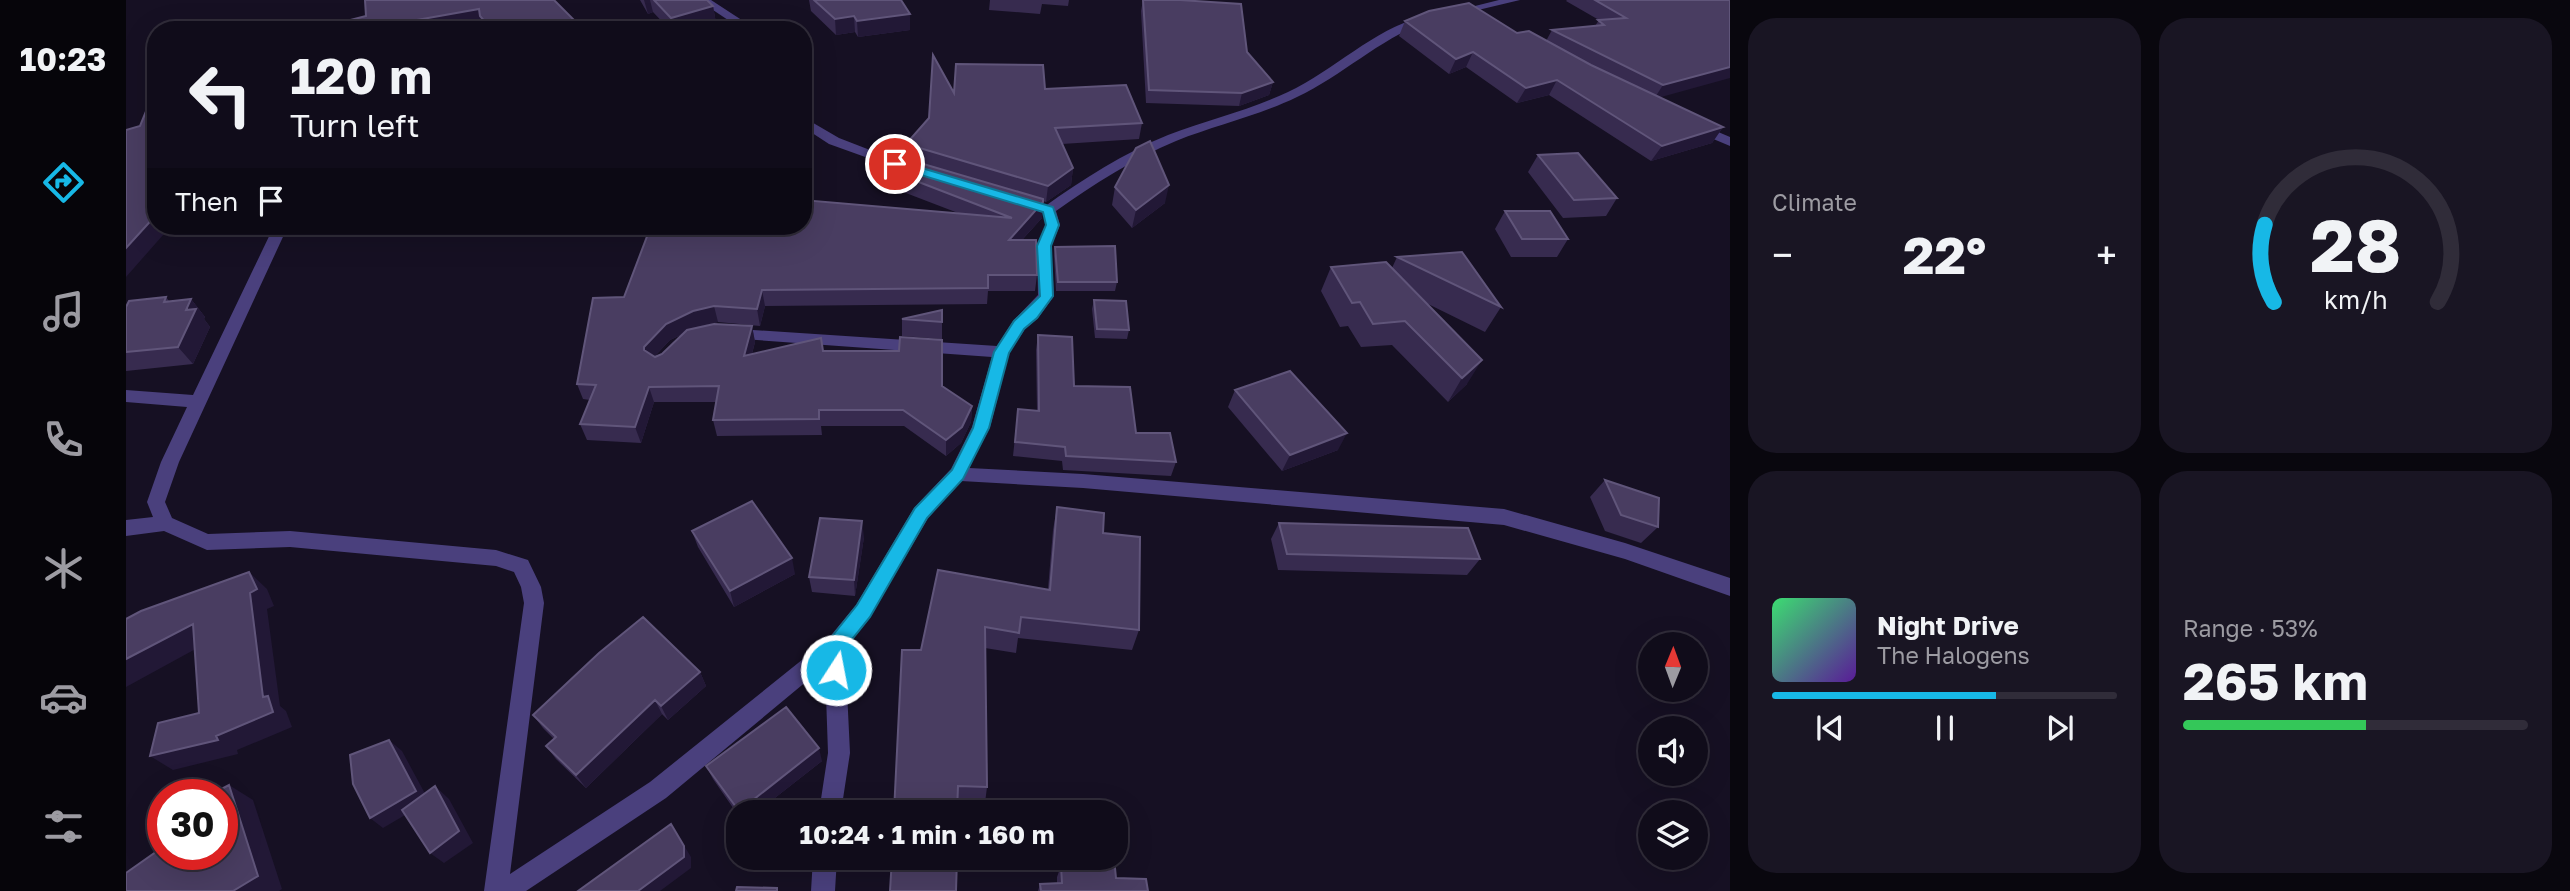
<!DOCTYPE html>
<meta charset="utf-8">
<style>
:root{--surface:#100c1a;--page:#191523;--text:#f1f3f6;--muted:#9c9ba2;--line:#302c39;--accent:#17b8e6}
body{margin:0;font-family:"Golos Text",sans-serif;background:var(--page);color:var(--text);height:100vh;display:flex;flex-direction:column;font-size:26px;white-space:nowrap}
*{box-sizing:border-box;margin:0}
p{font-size:23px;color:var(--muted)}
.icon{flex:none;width:38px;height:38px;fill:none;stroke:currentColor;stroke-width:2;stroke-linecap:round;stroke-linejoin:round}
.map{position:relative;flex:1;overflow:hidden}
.sheet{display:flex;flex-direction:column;gap:18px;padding:18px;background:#09070e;width:840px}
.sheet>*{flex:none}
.guide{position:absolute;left:21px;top:21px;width:665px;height:214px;border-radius:28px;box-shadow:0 7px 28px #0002,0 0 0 2px var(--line);background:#100c1a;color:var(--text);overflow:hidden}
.needle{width:46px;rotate:1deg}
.tools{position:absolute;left:1512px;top:632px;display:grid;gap:14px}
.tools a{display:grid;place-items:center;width:70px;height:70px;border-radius:50%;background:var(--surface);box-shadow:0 7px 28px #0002,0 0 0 2px var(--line);font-size:35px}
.speed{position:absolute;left:21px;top:779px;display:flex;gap:14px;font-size:35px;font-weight:700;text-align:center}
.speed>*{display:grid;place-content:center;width:91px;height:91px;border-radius:50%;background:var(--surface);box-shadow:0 7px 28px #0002,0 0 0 2px var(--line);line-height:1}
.speed .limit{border:10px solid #d22;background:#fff;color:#111}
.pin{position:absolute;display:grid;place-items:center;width:60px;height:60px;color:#fff;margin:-30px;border:4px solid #fff;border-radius:50%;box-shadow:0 2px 7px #0007}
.me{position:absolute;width:77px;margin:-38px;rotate:11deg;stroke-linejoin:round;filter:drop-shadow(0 0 5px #0008)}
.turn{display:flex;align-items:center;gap:24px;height:147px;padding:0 28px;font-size:32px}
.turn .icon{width:91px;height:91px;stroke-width:2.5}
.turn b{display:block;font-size:49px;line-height:60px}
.then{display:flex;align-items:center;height:66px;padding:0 28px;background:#0003;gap:14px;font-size:26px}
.big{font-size:52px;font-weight:700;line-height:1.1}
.sheet .tile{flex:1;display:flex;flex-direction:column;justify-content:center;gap:10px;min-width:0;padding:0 24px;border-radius:28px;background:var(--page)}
.sheet .dial{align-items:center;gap:0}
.dial svg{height:182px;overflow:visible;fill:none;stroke:var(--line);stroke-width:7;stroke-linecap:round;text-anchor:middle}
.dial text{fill:var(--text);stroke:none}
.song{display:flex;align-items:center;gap:21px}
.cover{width:84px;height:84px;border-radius:10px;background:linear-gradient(135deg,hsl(140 70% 55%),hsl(270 70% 35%))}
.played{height:7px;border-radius:4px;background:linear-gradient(90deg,var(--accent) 65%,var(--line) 65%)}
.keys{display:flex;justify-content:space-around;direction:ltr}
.heat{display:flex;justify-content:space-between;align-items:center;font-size:38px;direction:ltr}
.charge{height:10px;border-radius:5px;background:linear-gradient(90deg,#34c759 53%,var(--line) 0)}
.sheet .tiles{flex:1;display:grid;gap:18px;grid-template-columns:repeat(2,1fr)}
.trip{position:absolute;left:600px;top:800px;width:402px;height:70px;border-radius:28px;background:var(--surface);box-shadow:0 7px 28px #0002,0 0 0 2px var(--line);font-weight:700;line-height:70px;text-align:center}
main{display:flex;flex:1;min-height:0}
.tab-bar{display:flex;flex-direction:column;width:126px;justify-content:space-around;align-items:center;background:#06050a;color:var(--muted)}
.tab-bar .icon{width:49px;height:49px}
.tab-bar .active{color:var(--accent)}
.tab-bar b{font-size:32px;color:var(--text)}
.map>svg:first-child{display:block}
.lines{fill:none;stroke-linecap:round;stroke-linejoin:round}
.street{fill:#4a407d;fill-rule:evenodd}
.wall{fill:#372b4f;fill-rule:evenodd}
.shaded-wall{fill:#221836}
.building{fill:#493d61;stroke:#60557a;stroke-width:2}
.route{fill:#17b8e6;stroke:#0f7896;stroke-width:2}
</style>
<main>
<nav class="tab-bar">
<b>10:23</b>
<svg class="icon active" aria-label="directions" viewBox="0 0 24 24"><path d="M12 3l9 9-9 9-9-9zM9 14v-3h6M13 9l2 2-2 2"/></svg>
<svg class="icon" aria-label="music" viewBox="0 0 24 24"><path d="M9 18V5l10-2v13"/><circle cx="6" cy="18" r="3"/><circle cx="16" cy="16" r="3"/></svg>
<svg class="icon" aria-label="phone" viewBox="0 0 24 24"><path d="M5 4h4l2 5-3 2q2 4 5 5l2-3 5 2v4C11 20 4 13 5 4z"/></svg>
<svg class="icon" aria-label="climate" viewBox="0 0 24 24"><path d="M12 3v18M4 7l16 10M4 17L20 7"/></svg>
<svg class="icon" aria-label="car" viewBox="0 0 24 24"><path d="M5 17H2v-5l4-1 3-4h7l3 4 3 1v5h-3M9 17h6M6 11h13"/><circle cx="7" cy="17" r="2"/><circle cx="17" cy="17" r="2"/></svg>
<svg class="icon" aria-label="filters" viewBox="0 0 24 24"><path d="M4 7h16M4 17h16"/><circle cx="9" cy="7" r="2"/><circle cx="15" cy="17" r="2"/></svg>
</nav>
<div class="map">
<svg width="1604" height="891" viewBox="0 0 1604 891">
<rect width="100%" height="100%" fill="#161023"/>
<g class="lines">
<path class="street" d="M572 0H585L631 30H617Z
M1373 0H1394L1327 16 1321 13Z
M1296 17 1302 20 1300 22C1252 40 1216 76 1171 97 1132 116 1090 125 1050 141 1007 159 968 184 930 211L934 225 925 246 928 296 912 318 899 329 883 353 864 427 843 468 957 474 1378 509 1499 543 1604 578V596L1499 559 1378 525 957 488 835 481 802 518 744 617 719 649 724 753 715 812H693L702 753 699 666 540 798 400 891H358L398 603 395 587 388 572 370 566 164 547 81 550 38 531 0 536V520L27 517 21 502 35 462 61 407 0 402V390L67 395 148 226H162L53 462 39 502 46 518 82 534 164 531 370 550 402 560 415 587 418 603 384 874 524 782 702 639 730 605 788 508 825 469 846 427 866 357 603 338 597 336 595 332 597 328 871 346 887 321 912 295 911 246 920 225 916 210 918 207C957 179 998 153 1042 135 1082 120 1124 110 1162 92 1209 70 1246 30 1296 17Z
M677 117 713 138 793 169 791 172H781L703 144 677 127Z
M1571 123 1604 137V146L1566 130 1565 127Z
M687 858H711L709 891H685Z"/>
</g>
<path class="wall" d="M514 0H581L587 6 590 23 568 30H544L527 12 522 14Z
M683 0H775L784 14V30L732 37 729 32 710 35 685 11Z
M864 0H943L942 6 916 4 914 14 863 10Z
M1017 0H1054L1121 52 1147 82 1143 95 1113 106 1020 103 1015 11Z
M1441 0H1604L1533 97 1597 127 1586 143 1525 161 1423 95 1391 103 1340 67 1323 74 1273 36 1279 21 1391 33 1420 41 1426 30 1469 26 1473 20 1440 1Z
M429 1 452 30H359L357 26 209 24Z
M919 89 1016 123 1013 139 936 144 947 168 945 185 920 202 917 201 916 218 896 240 911 275 909 291H862L861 304 639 306 634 326 592 322 571 327 626 326 629 342 626 354 697 351 816 386 846 406 845 422 835 443 820 456 778 426H695L696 435 591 436 587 420 590 402H528L515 443 461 440 454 424 464 400 457 399 451 384 498 297 832 213 759 185V169L780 159V144L828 93ZM557 334 536 354 529 356 544 340Z
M1412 155 1491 198 1480 216 1437 218 1402 172Z
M989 187 1039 203 1006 228 986 205Z
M1379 211 1442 239 1431 257H1385L1369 229Z
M929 247 991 282 989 291H930L928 256Z
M1271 257 1375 307 1359 332 1300 303 1341 384 1322 402 1266 345 1235 347 1222 326 1214 327 1195 291 1205 267 1266 268Z
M40 297 43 301 65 299 79 317 78 319 84 327 67 364 0 371V307Z
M968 300 1003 330 1001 339 969 338 966 309Z
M816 310V339L776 336V319Z
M912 335 948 386 1010 433 1050 462 1045 476 937 470 936 461 887 456 892 409 911 411 910 350Z
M1109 390 1212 450 1156 471 1102 407Z
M1479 480 1532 527 1515 543 1479 531 1464 497Z
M931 507 977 533 1013 630 1006 650 892 638 890 653 859 648 861 787 859 803H831L795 650 922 589 927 530Z
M1153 523 1354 559 1341 575 1152 570 1145 539Z
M566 531 669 574 608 607 572 547Z
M738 537 729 596 686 592 683 577Z
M574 672 580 686 542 720 536 714 460 788 430 759 420 746 428 739 417 728 407 715Z
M696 761 631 812H612V815L587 779 580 766Z
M946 858H988L990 878 1022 891H912L914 884H931V877L935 866H943Z"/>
<path class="shaded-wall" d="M518 0H524L527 12 522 14Z
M587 6 590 23 568 30H548L545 18Z
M353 9 357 26 335 30H258L257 26Z
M784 14V30L732 37 731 21Z
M728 16 729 32 710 35 709 19Z
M449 21 452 30H422Z
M1347 52 1340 67 1323 74 1330 59Z
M1604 67V78L1528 99 1537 85Z
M1431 80 1423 95 1391 103 1400 88Z
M1147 82 1143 95 1113 106 1116 93Z
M1597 127 1586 143 1525 161 1536 146Z
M685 130 687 146 677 159V140Z
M947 168 945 185 920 202 922 186Z
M1043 185 1039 203 1006 228 1010 210Z
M917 202 916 218 881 256 883 240Z
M30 215V226H45L0 277V248Z
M636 290 639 306 634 326 631 309Z
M65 299 79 317 78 319 84 327 67 364 52 347 60 310Z
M588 306 592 322 571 327 544 340 523 362V366L518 347 540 324 567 311Z
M626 326 629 342 621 372 618 356Z
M1356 360 1341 384 1322 402 1336 378Z
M523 387 528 402 515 443 509 427Z
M846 406 845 422 835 443 820 456V440Z
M1221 433 1212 450 1156 471 1164 455Z
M736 521 738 537 729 596 728 580Z
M666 558 669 574 608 607 604 591Z
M123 572 141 589 148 606 141 609 154 706 160 711 166 727 111 750 112 754 47 770 24 756 90 736 137 697 124 593Z
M67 624 86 640 0 687V659Z
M574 672 580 686 542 720 535 706Z
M529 700 536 714 460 788 450 775Z
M263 740 276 751 303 801 257 828 244 818Z
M693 748 696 761 631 812H613V811Z
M103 785 127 800 156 889 153 891H107Z
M309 786 323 799 347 843 318 863 304 853Z
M545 824 565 857V868L534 891H512Z"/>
<path class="building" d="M239 0H428L449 21 422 30H366L354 16 353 9 257 26 259 30H212L209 24 240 16Z
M528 0H581L587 6 545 18Z
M688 0H775L784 14 731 21 728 16 709 19Z
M1017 0H1054L1115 4 1121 52 1147 82 1116 93 1023 90Z
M1469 0H1604V67L1537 85 1426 30 1478 25 1472 20 1500 18Z
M1343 3 1391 33 1403 31 1465 65 1597 127 1536 146 1431 80 1400 88 1347 52 1330 59 1279 21 1303 11Z
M130 28 129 30H108Z
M807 55 828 93 830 64 917 65 919 89 1000 85 1016 123 929 128 947 168 922 186 780 144 803 118Z
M30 87V215L0 248V130L14 126Z
M677 128 685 130 677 140Z
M1024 141 1043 185 1010 210 989 187 1010 148Z
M1452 153 1491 198 1448 200 1412 155Z
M770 156 917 199V202L883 240H910L911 275H862V288L636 290 631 309 588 306 567 311 540 324 518 347V350L529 357 536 354 561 330 588 324 626 326 618 356 695 338 697 351H773L774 337 816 340V386L846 406 836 427 820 440 777 410H693V419L587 420 593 386 523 387 509 427 454 424 470 385 451 384 467 298 498 297 525 226H677V200L886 218 759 169Z
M1379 211H1424L1442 239H1396Z
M989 246 991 282H932L929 247Z
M1336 252 1375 307 1271 257Z
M1260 262 1356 360 1336 378 1279 321 1247 324 1234 302 1226 303 1205 267Z
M40 297 38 302 65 299 60 310 70 309 52 347 0 352V307L3 301Z
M968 300 1000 301 1003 330 971 329Z
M816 310V322L776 319Z
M912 335 946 337 948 386 1004 387 1010 433H1044L1050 462 940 456 939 447 889 442 892 409 913 411Z
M1164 371 1221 433 1164 455 1109 390Z
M1479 480 1533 498 1532 527 1495 515Z
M626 501 666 558 604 591 566 531Z
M931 507 978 513 977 533 1014 537 1013 630 895 617 893 633 859 627 861 787 832 786 831 812H768L776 650H795L812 570 924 590Z
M694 518 736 521 728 580 683 577Z
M1153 523 1342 528 1354 559 1161 554Z
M123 572 131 589 124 593 137 697 142 696 147 712 90 736 92 740 24 756 32 723 73 713 67 624 0 659V619L15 611Z
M517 617 574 672 535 706 529 700 450 775 420 746 430 737 407 715 473 653Z
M660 707 693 748 613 811 580 766Z
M263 740 290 791 244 818 227 784 224 755Z
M103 785 132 876 107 891H0V873L37 847V854H96V794H86Z
M309 786 333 831 304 853 276 810Z
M37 822V847L31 825Z
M545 824 558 846V857L512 891H452Z
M766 858H831L830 891H764Z
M947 858H988L990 878 1020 879 1022 891H915L914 884 936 883 935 866H948Z
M611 887 651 888V891H610Z"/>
<path class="route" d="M769 160 927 207 933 225 925 246 927 296 911 318 898 329 883 353 863 428 837 479 801 518 744 617 719 648 720 670 717 676 710 679 704 676C699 666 698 650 703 640L731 605 789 508 826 470 847 428 868 352 888 321 914 296 911 246 920 225 917 212 765 166V161Z"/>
</svg>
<div class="tools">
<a><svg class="needle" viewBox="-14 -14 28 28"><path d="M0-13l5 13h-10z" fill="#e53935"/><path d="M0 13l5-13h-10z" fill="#9c9ba2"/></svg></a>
<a><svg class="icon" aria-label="sound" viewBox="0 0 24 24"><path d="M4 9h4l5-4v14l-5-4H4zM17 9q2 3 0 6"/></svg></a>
<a><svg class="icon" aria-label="layers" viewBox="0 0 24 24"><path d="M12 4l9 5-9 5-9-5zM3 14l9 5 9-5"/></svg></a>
</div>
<div class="speed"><div class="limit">30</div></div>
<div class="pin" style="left:769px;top:164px;background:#d93025"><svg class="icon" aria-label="arrive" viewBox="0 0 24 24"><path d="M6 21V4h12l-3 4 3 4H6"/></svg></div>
<svg class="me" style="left:710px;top:670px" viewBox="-20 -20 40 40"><circle r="17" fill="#17b8e6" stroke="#fff" stroke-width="3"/><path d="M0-11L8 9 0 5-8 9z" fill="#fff"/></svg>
<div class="trip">10:24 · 1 min · 160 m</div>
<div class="guide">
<div class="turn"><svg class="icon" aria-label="left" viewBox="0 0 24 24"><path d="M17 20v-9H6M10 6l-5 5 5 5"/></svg><div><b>120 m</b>Turn left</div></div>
<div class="then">Then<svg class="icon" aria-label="arrive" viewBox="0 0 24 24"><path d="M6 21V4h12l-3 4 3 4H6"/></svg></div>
</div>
</div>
<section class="sheet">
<div class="tiles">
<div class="tile"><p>Climate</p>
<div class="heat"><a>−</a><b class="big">22°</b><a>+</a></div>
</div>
<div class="tile dial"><svg viewBox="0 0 100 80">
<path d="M14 69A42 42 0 1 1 86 69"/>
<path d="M14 69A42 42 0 0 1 10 35" stroke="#17b8e6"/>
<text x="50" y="56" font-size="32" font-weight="700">28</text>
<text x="50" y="72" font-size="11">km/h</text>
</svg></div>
<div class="tile">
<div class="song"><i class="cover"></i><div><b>Night Drive</b><p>The Halogens</p></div></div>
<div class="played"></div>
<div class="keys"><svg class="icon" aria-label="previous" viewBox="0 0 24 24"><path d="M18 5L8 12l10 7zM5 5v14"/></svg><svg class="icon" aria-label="pause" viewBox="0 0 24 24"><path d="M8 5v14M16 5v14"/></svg><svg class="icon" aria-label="next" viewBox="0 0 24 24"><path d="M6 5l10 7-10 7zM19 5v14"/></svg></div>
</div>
<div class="tile"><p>Range · 53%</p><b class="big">265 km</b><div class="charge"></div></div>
</div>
</section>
</main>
